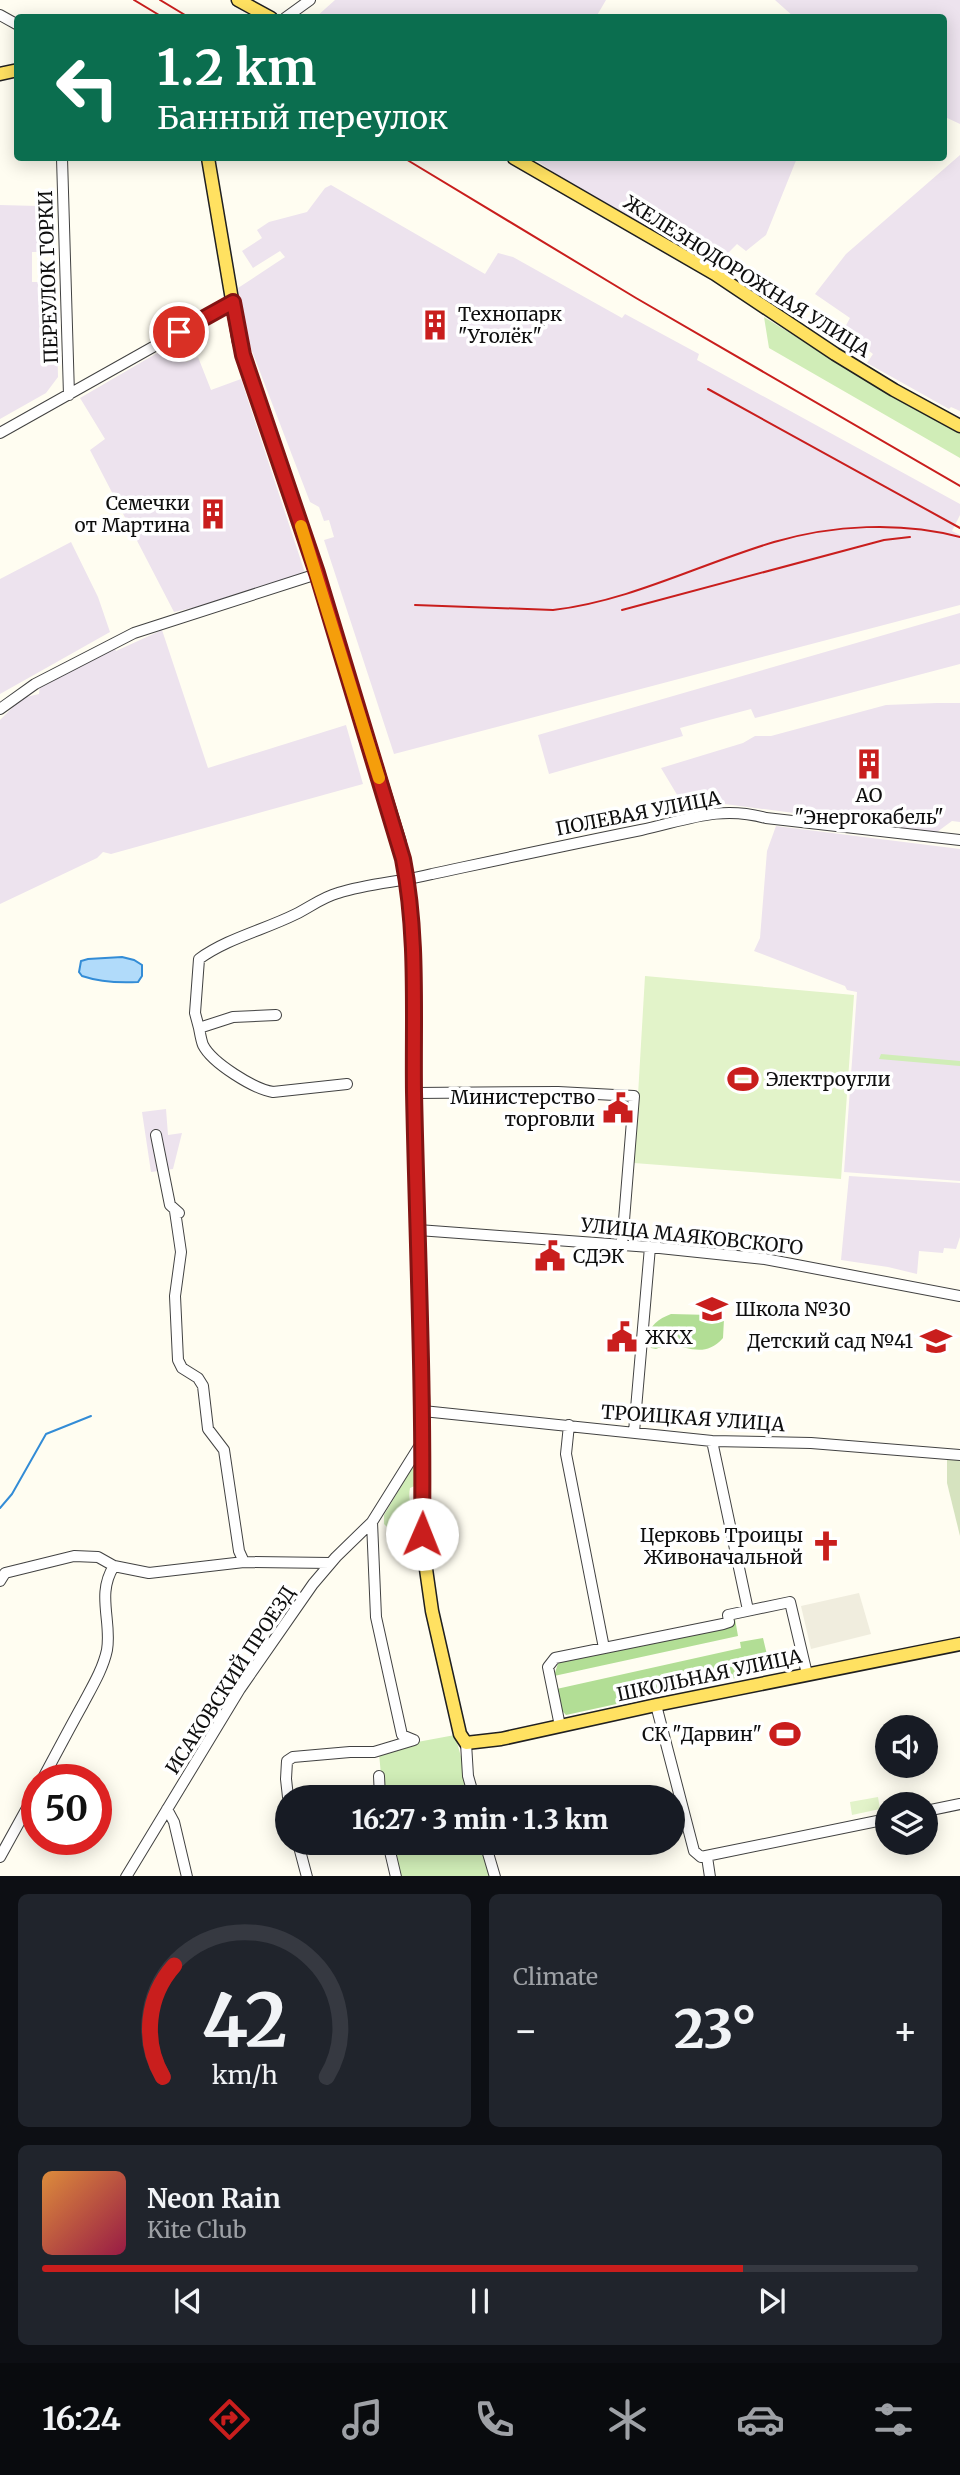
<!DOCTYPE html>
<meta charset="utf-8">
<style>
:root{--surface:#171b24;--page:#20242c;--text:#f1f3f6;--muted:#9ea1a6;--line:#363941;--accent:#c91e1d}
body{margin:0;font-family:Merriweather,serif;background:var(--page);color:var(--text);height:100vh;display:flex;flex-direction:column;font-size:26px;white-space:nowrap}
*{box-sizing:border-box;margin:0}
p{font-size:23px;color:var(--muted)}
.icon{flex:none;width:38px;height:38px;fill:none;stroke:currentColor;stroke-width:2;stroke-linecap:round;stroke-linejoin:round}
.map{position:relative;height:1876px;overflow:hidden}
.drawer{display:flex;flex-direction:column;gap:18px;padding:18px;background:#0d0f14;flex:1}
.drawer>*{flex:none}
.top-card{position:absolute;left:14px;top:14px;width:933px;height:147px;border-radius:7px;box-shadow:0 4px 18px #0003;background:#0b6e4f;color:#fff;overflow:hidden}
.tools{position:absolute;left:875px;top:1715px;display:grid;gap:14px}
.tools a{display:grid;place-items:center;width:63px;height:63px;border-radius:50%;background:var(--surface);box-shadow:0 4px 18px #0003;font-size:35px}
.speed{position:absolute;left:21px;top:1764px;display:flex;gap:14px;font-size:35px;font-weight:700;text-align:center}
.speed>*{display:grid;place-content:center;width:91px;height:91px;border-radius:50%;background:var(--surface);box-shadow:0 4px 18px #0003;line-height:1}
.speed .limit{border:10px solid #d22;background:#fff;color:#111}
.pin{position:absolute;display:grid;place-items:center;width:60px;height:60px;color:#fff;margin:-30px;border:4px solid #fff;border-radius:50%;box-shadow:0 2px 7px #0007}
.me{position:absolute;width:77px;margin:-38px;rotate:1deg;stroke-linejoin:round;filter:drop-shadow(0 0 5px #0008)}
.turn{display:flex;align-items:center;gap:24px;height:147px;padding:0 28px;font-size:32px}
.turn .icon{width:91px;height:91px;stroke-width:2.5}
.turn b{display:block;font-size:49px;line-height:60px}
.big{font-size:52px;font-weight:800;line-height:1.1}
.drawer .card{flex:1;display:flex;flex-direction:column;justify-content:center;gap:10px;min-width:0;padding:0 24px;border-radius:10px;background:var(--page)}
.drawer .dial{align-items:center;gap:0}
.dial svg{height:182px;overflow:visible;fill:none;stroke:var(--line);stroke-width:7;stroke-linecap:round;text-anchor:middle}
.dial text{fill:var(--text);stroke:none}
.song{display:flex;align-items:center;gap:21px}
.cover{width:84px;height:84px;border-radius:10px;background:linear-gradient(135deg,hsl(30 70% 55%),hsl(340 70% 35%))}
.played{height:7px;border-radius:4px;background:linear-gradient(90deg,var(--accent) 80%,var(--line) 80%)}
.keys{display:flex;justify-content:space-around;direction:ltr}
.heat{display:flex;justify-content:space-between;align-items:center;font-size:38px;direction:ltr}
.drawer .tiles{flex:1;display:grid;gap:18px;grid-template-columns:1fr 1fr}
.card:last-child{grid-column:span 2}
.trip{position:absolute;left:275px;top:1785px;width:410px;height:70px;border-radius:35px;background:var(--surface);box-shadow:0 4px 18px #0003;font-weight:800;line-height:70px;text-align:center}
.menu{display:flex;height:112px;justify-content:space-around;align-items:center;background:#090b0e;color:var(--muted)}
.menu .icon{width:49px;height:49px}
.menu .on{color:var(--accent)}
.menu b{font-size:32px;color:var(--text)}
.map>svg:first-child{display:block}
.industrial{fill:#ede3ee}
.green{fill:#d0edb7}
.forest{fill:#b2de95}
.cemetery{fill:#d6e3bf}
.pitch{fill:#e2f3c9}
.plaza{fill:#f0edde}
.water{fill:#b1dbfa;stroke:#338cd6;stroke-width:2}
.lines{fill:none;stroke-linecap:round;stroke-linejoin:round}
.stream{stroke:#338cd6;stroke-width:2}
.minor-casing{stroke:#424242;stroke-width:12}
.major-casing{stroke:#202020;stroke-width:15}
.minor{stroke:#fff;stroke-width:10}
.major{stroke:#ffe161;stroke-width:12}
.rail{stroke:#c91e1d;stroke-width:2}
.route-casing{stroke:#831413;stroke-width:18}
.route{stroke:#c91e1d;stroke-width:12}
.slow{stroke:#f59e0b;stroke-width:12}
.labels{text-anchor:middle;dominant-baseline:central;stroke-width:7;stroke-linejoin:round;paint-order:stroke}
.street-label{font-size:19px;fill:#0f0f0f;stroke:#fff}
.poi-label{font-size:19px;fill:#0f0f0f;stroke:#fff;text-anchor:start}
</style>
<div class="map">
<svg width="960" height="1877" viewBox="0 0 960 1877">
<rect width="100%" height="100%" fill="#fffdf1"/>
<path class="industrial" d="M335 0H606L596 17H316Z
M775 0H960V124L943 116V18L794 17Z
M960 155V411L951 407 949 409 867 363 873 354 843 331 850 318 815 294 846 254Z
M533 158H797L766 235 746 251 737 244 716 265 559 176Z
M331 185 485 274 498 253 513 257 622 318 625 314 699 354 697 360 960 504V515L952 531 960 535V605L394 754 324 540 334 537 329 520 324 521 319 507 310 502 247 338 238 288 285 257 280 251 253 268 242 251 262 238 257 230 269 222 307 212 325 188Z
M0 205 38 206 37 252H32V282H38V294H56L58 377 46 393 0 419Z
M176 342 186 362 198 357 211 390 241 379 305 573 219 602 174 612 90 450 105 439 80 398Z
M71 542 98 597 110 632 0 694V579Z
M960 613V664L755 718 751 709 713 719 680 728 683 736 549 774 538 735Z
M162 630 208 768 346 725 363 784 111 854 103 852 97 858 0 904V720L22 698 39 694 40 684 114 647 116 651Z
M937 703H960V822L952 821 937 832 710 802 685 808 661 768 743 743 755 736H771L886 705Z
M776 826 960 849V1181L844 1172 857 992 847 990 845 986 754 951 760 938 767 851Z
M166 1109 168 1135 182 1133 173 1169 151 1172 142 1112Z
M849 1176 960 1183V1237L956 1249 944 1248 943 1253 919 1251 917 1274 888 1267 841 1260Z"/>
<path class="green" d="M764 317 881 389 960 433V458L769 348Z
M881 1054 960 1061V1066L879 1059Z
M415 1463H418L417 1485 410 1488C408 1498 410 1505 416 1511 417 1527 401 1528 388 1528L384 1524V1515Z
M455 1735 472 1797H383L379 1753 412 1743Z
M390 1843H483L492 1876H398Z"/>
<path class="forest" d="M671 1314 711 1315 724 1319 723 1338C700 1364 680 1337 656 1349L651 1348C644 1330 655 1320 671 1314Z
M735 1619 738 1636 554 1676 560 1657Z
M763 1638 768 1659 763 1672 566 1715 555 1703 552 1690 741 1648 740 1642Z"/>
<path class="cemetery" d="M947 1459 960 1460V1536L947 1483Z"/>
<path class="pitch" d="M645 976 854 995 841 1179 634 1163Z
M878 1797 880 1809 852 1815 850 1802Z"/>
<path class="plaza" d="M859 1593 871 1634 811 1649 801 1606Z"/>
<path class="water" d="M122 957 134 960 142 965V976L138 982C120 983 100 982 82 976L79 972 81 961 88 959Z"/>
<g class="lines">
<path class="stream" d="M0 1508 12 1494 46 1434 91 1416"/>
<g class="minor-casing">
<path id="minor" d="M0 15 18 25
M285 18 310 0
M62 158 69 395
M0 433 233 302
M0 709 35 684 134 633 317 574
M276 1015 233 1017 199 1028 195 1013 199 959C228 938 264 930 296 914 310 907 323 897 338 893 369 883 401 882 432 874 502 859 571 844 641 830 687 820 719 805 766 818L960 840
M199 1028C200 1033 201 1040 203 1045 212 1063 254 1089 273 1092L347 1084
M414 1093 558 1092 634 1096 622 1245
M156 1135 170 1205 179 1213 175 1211 181 1252 175 1296 178 1360 182 1368 198 1378 203 1386 208 1429 224 1450 239 1551 244 1562
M418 1230 650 1247 765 1259 960 1296
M423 1411 712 1441 811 1443 960 1455
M569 1425 566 1454 604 1648
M634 1432 650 1247
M712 1441 748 1610
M372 1522 376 1617 402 1735 414 1740
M0 1581 5 1573 74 1556 98 1557 114 1566 149 1573 244 1562 330 1563
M656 1705 694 1851 701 1857 887 1819
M560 1726 548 1667 555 1658 723 1624 729 1622 728 1615 790 1602 807 1674
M466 1743 468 1776 474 1797
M379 1776 380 1797
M42 1780C56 1754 69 1729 83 1704 92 1687 103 1669 107 1650 112 1621 96 1594 114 1566
M288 1797 286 1779 287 1761 293 1757 350 1752H374L414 1740
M167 1809 174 1822 187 1877
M926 1811 960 1804
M298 1843 307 1877
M388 1843 396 1877
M485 1843 495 1877
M0 1857 37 1790
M707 1857 710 1877
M126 1877 240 1689 313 1584 336 1557 372 1522 422 1442"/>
</g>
<g class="major-casing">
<path id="major" d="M238 0 271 18
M0 74 18 70
M208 158 239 341 317 574 399 841 407 880 413 950 414 1093 423 1411V1548L432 1611 460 1734 466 1743 501 1739 656 1705 960 1644
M514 158 715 274 835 354 894 390 960 426"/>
</g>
<use href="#minor" class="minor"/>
<use href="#major" class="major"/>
<path class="rail" d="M134 0 164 18
M160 0 190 18
M404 158 636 298 960 486
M708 389 960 528
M415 605 553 610C630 601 700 564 774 542 832 525 901 521 960 537
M622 610 884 540 910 537"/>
</g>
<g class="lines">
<g class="route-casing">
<path id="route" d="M179 332 233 302 243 355 317 573 403 859C418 935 413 1014 414 1092 417 1239 424 1386 422 1534"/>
</g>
<use href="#route" class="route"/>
<path class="slow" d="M301 526 379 778"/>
</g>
<defs>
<g id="building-bare" transform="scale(2.415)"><path d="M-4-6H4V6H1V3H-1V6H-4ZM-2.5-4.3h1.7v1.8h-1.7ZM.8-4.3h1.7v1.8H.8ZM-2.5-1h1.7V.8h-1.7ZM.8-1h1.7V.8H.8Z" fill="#c91e1d" stroke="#fff" stroke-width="2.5" paint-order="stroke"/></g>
<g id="stadium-bare" transform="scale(2.415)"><path d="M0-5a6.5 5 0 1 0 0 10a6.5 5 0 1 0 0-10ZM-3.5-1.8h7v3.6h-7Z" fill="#c91e1d" stroke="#fff" stroke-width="2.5" paint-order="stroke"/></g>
<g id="civic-bare" transform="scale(2.415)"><path d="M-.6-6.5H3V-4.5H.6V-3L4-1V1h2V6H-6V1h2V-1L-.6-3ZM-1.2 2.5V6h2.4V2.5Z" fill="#c91e1d" stroke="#fff" stroke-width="2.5" paint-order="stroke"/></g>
<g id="school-bare" transform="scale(2.415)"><path d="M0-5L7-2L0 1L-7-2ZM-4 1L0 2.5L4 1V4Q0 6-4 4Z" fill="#c91e1d" stroke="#fff" stroke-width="2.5" paint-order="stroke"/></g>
<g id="church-bare" transform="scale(2.415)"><path d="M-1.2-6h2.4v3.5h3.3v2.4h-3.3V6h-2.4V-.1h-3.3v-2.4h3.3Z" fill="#c91e1d" stroke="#fff" stroke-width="2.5" paint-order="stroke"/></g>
</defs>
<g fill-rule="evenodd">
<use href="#building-bare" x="435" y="325"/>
<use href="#building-bare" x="213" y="514"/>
<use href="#building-bare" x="869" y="764"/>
<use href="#stadium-bare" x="743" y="1079"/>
<use href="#civic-bare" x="618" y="1108"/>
<use href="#civic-bare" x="550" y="1256"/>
<use href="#school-bare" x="712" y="1309"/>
<use href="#civic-bare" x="622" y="1337"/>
<use href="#school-bare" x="936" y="1341"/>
<use href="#church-bare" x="826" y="1546"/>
<use href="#stadium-bare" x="785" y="1734"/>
</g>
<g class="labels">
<g class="street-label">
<text transform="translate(747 276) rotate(32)">ЖЕЛЕЗНОДОРОЖНАЯ УЛИЦА</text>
<text transform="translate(48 277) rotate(-92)">ПЕРЕУЛОК ГОРКИ</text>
<text transform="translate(638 813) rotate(-11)">ПОЛЕВАЯ УЛИЦА</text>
<text transform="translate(692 1236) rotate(6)">УЛИЦА МАЯКОВСКОГО</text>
<text transform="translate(693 1418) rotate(4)">ТРОИЦКАЯ УЛИЦА</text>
<text transform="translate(709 1675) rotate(-12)">ШКОЛЬНАЯ УЛИЦА</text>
<text transform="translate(230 1680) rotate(-57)">ИСАКОВСКИЙ ПРОЕЗД</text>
</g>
<g class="poi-label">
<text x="458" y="314">Технопарк<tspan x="458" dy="22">"Уголёк"</tspan></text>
<text x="190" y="503" text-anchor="end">Семечки<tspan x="190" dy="22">от Мартина</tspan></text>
<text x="869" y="795" text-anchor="middle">АО<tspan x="869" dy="22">"Энергокабель"</tspan></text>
<text x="766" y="1079">Электроугли</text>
<text x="595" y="1097" text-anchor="end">Министерство<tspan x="595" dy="22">торговли</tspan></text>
<text x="573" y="1256">СДЭК</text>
<text x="735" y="1309">Школа №30</text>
<text x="645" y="1337">ЖКХ</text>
<text x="913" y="1341" text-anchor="end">Детский сад №41</text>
<text x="803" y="1535" text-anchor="end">Церковь Троицы<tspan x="803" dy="22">Живоначальной</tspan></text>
<text x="762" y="1734" text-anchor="end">СК "Дарвин"</text>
</g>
</g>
</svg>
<div class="tools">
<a><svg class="icon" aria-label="sound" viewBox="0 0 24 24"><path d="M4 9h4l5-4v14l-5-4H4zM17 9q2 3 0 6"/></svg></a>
<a><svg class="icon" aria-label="layers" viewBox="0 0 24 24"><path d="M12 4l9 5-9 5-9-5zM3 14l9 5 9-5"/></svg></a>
</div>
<div class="speed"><div class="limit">50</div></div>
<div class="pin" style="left:179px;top:332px;background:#d93025"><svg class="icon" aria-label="arrive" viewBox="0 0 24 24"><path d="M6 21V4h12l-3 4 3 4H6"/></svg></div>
<svg class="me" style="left:422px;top:1534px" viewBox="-20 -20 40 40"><circle r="19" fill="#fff"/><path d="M0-13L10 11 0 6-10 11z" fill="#c91e1d"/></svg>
<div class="trip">16:27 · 3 min · 1.3 km</div>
<div class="top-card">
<div class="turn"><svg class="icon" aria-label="left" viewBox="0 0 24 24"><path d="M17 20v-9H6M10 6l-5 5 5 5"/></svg><div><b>1.2 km</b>Банный переулок</div></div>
</div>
</div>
<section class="drawer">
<div class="tiles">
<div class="card dial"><svg viewBox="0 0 100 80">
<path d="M14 69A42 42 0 1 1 86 69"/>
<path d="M14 69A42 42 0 0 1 19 20" stroke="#c91e1d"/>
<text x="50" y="56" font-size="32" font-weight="700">42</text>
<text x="50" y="72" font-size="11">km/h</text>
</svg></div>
<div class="card"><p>Climate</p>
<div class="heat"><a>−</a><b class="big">23°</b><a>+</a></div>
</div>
<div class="card">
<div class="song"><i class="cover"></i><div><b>Neon Rain</b><p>Kite Club</p></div></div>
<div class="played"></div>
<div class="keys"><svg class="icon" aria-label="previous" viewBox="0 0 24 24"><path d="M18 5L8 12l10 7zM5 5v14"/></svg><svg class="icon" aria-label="pause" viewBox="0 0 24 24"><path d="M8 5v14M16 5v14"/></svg><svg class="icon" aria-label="next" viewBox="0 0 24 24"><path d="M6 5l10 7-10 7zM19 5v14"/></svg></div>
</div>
</div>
</section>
<nav class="menu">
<b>16:24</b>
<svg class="icon on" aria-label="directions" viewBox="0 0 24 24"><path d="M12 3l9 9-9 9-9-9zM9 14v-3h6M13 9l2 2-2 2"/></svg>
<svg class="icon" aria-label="music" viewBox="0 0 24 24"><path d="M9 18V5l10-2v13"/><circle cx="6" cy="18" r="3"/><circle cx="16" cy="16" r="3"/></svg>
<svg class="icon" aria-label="phone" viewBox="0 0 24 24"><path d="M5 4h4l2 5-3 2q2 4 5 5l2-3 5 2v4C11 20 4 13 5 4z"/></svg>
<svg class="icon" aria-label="climate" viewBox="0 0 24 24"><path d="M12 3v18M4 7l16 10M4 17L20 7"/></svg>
<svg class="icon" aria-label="car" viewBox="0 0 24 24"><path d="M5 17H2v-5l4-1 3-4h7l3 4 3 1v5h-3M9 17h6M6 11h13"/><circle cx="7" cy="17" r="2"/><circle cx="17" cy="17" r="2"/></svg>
<svg class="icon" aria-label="filters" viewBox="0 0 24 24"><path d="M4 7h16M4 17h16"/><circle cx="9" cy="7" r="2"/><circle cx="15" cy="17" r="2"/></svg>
</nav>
